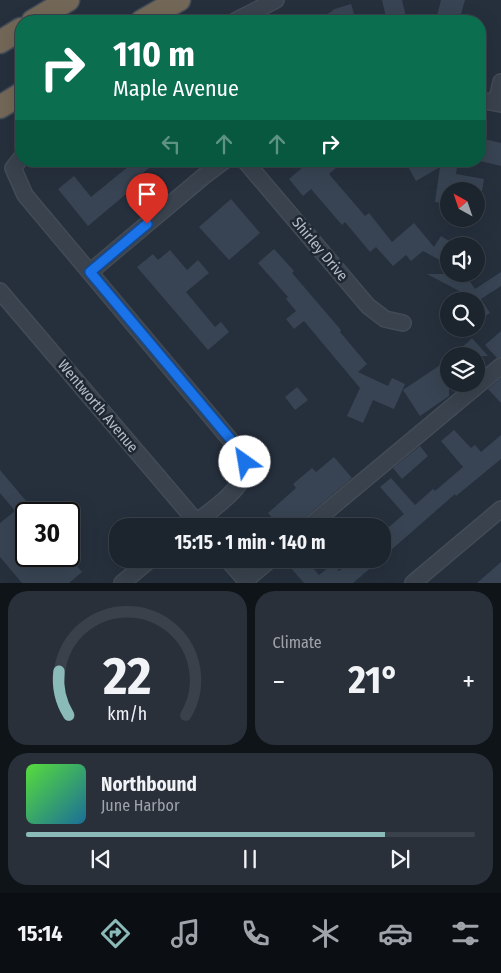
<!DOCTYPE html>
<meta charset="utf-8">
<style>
:root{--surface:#1c242e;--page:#29303a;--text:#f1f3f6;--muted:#a0a4aa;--line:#3a414a;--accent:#8bbbb9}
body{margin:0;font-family:"Fira Sans Condensed",sans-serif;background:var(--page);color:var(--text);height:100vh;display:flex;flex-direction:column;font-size:19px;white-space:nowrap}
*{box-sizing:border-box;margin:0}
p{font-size:16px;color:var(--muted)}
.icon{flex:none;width:28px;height:28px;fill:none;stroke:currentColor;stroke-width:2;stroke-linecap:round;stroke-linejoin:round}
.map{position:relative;height:583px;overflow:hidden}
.side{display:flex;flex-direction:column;gap:8px;padding:8px;background:#0f1419;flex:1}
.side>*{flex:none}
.banner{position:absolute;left:15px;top:15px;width:471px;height:152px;border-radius:20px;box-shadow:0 5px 20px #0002,0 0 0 1px var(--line);background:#0b6e4f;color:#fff;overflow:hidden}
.needle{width:32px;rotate:320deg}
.fabs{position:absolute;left:440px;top:182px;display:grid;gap:10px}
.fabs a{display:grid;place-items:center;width:45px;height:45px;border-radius:50%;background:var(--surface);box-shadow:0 5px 20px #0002,0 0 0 1px var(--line);font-size:25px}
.speed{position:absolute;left:15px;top:502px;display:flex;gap:10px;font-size:25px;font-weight:700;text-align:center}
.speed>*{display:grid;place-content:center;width:65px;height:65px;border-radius:50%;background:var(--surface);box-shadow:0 5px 20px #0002,0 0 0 1px var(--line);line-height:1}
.speed .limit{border:2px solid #111;border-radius:8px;background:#fff;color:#111}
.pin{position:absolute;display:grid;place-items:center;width:42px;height:42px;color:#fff;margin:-51px -21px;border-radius:50% 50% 50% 0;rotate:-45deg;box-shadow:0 0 5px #0007}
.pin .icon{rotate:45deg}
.me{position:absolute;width:55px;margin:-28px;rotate:328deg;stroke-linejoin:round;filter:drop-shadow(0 0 4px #0008)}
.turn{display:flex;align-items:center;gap:18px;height:105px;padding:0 15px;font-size:22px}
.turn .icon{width:65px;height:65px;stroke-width:2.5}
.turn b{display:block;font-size:35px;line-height:42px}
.lanes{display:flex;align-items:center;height:48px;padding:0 15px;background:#0003;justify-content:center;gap:25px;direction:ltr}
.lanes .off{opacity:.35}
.big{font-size:38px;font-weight:700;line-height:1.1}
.side .tile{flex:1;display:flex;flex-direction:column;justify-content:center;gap:8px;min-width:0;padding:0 18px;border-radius:20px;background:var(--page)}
.side .dial{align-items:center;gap:0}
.dial svg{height:130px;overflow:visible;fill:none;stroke:var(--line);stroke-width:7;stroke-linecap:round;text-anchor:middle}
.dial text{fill:var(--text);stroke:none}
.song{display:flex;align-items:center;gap:15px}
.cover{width:60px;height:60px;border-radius:8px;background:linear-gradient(135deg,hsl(110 70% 55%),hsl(200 70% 35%))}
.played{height:5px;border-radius:2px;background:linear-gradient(90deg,var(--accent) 80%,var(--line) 80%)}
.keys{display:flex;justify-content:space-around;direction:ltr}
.heat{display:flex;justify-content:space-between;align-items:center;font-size:28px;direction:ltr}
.side .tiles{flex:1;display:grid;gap:8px;grid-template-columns:1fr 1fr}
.tile:last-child{grid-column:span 2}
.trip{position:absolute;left:109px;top:518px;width:282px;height:50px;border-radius:20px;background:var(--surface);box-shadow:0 5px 20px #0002,0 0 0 1px var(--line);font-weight:700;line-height:50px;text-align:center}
.dock{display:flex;height:80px;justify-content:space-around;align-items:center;background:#0b0e12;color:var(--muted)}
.dock .icon{width:35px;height:35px}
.dock .selected{color:var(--accent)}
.dock b{font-size:22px;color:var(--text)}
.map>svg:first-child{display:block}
.building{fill:#384453}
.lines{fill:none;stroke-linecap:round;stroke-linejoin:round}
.minor-casing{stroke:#424b56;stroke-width:18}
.highway-casing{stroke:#444d58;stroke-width:25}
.minor{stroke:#39424d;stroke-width:15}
.highway{stroke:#736857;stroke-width:22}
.route-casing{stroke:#114b97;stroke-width:12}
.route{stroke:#1a73e8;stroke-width:9}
.labels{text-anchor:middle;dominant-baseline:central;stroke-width:5;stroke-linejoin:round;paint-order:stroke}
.street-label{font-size:15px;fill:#b5bdc8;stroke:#1e2732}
</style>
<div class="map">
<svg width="501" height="583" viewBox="0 0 501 583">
<rect width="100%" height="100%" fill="#26303d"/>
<path class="building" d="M382 0H402L407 21H387Z
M441 0H465L459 21 437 16Z
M351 4 356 21H313L333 11 332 10Z
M480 138 501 143V166L480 161Z
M135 161H157L135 180 138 184 88 226 58 189 74 176 91 197Z
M310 161H344L329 174 365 216 369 213 392 242 414 223 434 247 441 236 449 241V265L423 251 411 261 406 255 393 266 376 247 370 252 345 222 342 225 311 189 303 196 289 179Z
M405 161H458L456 174 484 179 482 191H449V204L435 202 440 167 416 181Z
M231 199 260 233 229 260 199 227Z
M274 249 294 271 292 273 341 330 340 332 367 364 358 372 388 386 392 378 405 384 394 409 373 400 363 423 347 416 360 388 304 321 294 329 286 319 296 311 286 299 288 297 258 263Z
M170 250 187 270 198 260 209 273 186 292 215 327 221 322 229 332 208 350 137 267 153 254 158 260Z
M501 272V286L481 299 490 313 476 322V301H451L463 293 427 274H465L475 289Z
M501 331V357L497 358 485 345Z
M472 338 488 356H451L467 343Z
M449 359V396L420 416 403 390Z
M501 378V403L488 389Z
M297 387 308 400 295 410 285 397Z
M454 430 471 448 475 445 481 452 501 435V459L456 496 455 494 382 558V533L404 514 380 487 391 478 415 505 433 489 435 491 463 467 441 441Z
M420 446 428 456 402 479 393 468Z
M334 457 352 478 303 519 296 526H279L268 513 296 488 293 484 312 468 316 472Z
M0 470 37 514H26V556H69L82 572 69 583H22L0 557V523L15 511 0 493Z
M283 559H305L319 575 333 564 339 571 356 559H381L353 583H304Z
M501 562V583H477Z"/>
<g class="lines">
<g class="minor-casing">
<path id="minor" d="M235 21 276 0
M480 100 501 104
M496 103 501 82
M21 158 13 168 25 195 243 455C244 460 246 465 245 470 243 490 206 514 191 526
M245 161 368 306 385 319 403 323
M90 272 204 176 224 161
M0 291 200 526
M309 526 501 366
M227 559 248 583
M246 580 271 559
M122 583 151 559
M413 583 501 509"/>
</g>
<g class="highway-casing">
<path id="highway" d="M33 21 68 0
M142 21 179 0
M0 42 21 29
M0 107 21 94"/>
</g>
<use href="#minor" class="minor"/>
<use href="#highway" class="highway"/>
</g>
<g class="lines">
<g class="route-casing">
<path id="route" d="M147 224 90 272 237 447 242 455 245 462"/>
</g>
<use href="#route" class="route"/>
</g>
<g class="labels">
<g class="street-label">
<text transform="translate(320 249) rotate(50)">Shirley Drive</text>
<text transform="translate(98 406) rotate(50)">Wentworth Avenue</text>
</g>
</g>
</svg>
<div class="fabs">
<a><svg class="needle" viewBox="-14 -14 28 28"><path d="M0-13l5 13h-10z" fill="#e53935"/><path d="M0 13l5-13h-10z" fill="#a0a4aa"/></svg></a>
<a><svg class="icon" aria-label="sound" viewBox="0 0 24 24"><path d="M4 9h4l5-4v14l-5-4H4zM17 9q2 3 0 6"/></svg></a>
<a><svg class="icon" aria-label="search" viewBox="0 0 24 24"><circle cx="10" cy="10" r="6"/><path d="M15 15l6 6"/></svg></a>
<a><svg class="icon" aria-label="layers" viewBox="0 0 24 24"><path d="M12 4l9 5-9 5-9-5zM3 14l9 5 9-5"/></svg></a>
</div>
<div class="speed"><div class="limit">30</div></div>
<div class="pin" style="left:147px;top:224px;background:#d93025"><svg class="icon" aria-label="arrive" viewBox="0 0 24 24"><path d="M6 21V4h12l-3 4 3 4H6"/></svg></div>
<svg class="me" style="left:245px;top:462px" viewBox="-20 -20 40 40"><circle r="19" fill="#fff"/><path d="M0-13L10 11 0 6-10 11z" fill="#1a73e8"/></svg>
<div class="trip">15:15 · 1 min · 140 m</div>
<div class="banner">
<div class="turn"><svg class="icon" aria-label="right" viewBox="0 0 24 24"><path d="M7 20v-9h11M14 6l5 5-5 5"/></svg><div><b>110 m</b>Maple Avenue</div></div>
<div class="lanes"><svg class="icon off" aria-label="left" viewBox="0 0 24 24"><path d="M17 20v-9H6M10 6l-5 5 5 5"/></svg><svg class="icon off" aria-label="ahead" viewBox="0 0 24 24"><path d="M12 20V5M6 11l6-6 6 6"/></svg><svg class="icon off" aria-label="ahead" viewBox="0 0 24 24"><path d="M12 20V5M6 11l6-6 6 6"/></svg><svg class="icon" aria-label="right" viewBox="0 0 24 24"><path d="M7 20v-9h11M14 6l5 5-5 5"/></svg></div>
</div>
</div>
<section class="side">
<div class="tiles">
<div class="tile dial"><svg viewBox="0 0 100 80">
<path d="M14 69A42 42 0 1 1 86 69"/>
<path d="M14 69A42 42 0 0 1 8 42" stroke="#8bbbb9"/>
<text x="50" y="56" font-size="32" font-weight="700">22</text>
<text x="50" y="72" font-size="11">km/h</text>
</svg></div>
<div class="tile"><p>Climate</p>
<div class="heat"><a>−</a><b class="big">21°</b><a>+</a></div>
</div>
<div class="tile">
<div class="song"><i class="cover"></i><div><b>Northbound</b><p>June Harbor</p></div></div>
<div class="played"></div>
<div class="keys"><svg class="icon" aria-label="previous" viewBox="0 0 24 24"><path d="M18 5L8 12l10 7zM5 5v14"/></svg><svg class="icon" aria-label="pause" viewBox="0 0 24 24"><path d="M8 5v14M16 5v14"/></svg><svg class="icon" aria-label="next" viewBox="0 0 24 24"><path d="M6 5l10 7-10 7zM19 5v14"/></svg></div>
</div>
</div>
</section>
<nav class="dock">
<b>15:14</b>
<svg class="icon selected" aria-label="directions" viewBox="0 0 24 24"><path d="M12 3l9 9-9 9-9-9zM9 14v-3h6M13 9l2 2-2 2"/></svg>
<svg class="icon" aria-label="music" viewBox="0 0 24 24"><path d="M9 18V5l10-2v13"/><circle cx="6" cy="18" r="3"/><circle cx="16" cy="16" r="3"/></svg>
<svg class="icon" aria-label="phone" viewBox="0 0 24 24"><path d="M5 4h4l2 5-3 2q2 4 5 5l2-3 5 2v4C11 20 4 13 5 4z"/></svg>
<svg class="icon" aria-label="climate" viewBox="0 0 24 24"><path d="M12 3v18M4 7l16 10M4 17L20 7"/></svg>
<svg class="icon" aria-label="car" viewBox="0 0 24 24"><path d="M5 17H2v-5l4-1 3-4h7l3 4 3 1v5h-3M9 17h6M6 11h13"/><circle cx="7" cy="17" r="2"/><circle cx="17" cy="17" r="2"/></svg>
<svg class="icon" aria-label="filters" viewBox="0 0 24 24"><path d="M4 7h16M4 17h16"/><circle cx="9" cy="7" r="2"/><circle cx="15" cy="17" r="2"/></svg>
</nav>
